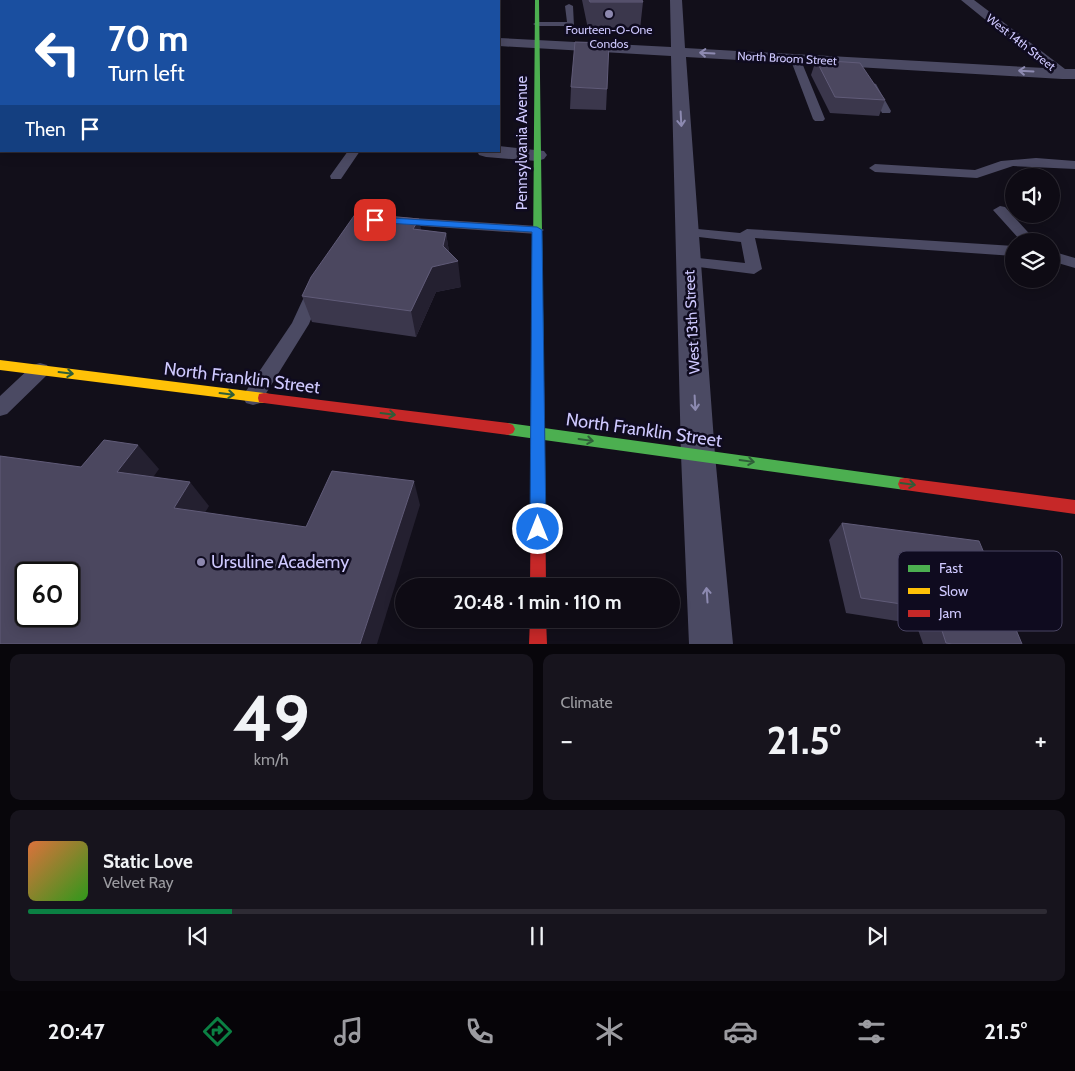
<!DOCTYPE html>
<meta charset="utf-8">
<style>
:root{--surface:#0e0b14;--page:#17141d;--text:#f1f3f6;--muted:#9b9ba0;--line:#2e2b34;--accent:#0b8043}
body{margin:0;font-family:Cabin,sans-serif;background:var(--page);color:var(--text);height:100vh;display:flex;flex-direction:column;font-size:19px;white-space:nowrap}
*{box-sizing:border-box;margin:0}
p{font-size:16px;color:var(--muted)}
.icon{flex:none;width:28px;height:28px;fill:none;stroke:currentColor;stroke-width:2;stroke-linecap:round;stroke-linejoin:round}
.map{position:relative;height:644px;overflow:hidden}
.sheet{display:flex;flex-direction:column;gap:10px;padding:10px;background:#08060b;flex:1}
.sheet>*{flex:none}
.top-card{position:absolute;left:0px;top:0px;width:500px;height:152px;box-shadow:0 2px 12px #0003,0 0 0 1px var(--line);background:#1a4fa0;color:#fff;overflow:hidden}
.controls{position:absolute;left:1005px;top:168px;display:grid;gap:10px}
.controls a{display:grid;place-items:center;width:55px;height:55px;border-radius:50%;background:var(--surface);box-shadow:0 2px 12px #0003,0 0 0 1px var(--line);font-size:25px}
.speed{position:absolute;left:15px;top:562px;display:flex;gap:10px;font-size:25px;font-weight:700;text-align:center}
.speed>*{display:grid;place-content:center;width:65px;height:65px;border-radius:50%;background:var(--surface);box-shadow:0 2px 12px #0003,0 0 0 1px var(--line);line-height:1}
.speed .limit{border:2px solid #111;border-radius:8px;background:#fff;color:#111}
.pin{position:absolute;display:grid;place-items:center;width:42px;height:42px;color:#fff;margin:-21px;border-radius:10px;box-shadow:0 2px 8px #0006}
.me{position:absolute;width:55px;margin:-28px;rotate:0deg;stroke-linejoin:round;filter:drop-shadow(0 0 4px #0008)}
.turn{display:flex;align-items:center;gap:18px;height:105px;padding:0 25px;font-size:22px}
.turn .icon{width:65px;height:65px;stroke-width:2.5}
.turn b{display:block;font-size:35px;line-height:42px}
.then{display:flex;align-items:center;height:48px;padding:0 25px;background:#0003;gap:10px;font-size:19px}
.big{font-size:38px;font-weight:800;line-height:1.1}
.sheet .tile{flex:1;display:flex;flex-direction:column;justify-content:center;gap:8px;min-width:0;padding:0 18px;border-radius:10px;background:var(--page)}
.sheet .dial{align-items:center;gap:0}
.dial b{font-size:65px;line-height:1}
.song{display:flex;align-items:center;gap:15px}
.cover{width:60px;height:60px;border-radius:8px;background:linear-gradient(135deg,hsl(20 70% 55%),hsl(110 70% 35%))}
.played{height:5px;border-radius:2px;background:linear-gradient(90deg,var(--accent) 20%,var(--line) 20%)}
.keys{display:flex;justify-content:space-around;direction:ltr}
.heat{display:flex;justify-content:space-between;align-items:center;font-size:28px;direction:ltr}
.sheet .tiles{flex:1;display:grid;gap:10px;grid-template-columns:1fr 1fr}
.tile:last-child{grid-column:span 2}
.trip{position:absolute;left:395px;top:578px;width:285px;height:50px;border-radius:25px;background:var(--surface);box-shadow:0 2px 12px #0003,0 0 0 1px var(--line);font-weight:800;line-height:50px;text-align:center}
.dock{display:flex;height:80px;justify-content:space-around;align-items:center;background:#060408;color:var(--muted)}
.dock .icon{width:35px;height:35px}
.dock .active{color:var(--accent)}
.dock b{font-size:22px;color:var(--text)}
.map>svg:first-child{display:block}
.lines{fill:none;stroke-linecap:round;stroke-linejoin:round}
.lane{fill:#4b4a63;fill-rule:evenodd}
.street{fill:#4b4a63;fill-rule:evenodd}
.fast{fill:#4caf50;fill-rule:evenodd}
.slow{fill:#ffc107;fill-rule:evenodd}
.jam{fill:#c62828;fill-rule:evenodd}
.wall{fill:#3b374c}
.shaded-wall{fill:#242030}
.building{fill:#4b475f;stroke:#605b78;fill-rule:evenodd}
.oneway{stroke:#8d8ab1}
.oneway2{stroke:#2e5d38}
.route{fill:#1a73e8;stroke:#114b97}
.poi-dot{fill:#8d88af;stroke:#0f0b1f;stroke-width:2}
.labels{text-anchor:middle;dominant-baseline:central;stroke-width:5;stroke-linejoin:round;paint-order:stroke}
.far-poi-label{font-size:12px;fill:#cfc9ff;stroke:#0f0b1f}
.far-street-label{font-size:12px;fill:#cfc9ff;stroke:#0f0b1f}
.street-label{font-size:15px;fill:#cfc9ff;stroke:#0f0b1f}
.near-street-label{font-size:18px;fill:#cfc9ff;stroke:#0f0b1f}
.near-poi-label{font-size:18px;fill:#cfc9ff;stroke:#0f0b1f;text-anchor:start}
.key{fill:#0f0b1f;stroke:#494462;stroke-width:1}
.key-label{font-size:14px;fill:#cfc9ff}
</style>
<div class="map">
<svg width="1075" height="644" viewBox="0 0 1075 644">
<rect width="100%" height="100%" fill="#120f1a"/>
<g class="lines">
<path class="lane" d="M448 0H456L457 1H449Z
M569 4 573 6 574 26H537L533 24 537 22H567L565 6Z
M792 56 800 58 825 119 823 121H815L813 119 790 58Z
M872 83 876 84 891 111 890 113H882L881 111 867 86Z
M348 151H360L341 179H331L330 176Z
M1036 158 1075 161V169L1013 166 977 178 875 172 869 168 875 164 975 170 1001 161Z
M1000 206 1005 207 1036 241H1021L993 210Z
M398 217 537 226 544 230 537 234 393 224 391 221 393 218Z
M687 228 740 233 747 229 1014 246V256L755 238 762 269 754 274 683 265 681 262 689 257 745 263 741 242 682 235 680 232 682 229Z
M1051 251 1075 258V268L1051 261Z
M319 283 325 284 327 288 318 302 309 324 260 403 253 405 246 403 243 397 246 391 292 323 304 297 313 284Z
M40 363 47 365 50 370 47 375 7 414 0 416V396L33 365Z"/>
<path class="street" d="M670 0H682L685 48 1045 68 961 0H974L1065 69H1075V79H1062L686 57 715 455 733 644H689L681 455 671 56 499 46V38L671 47Z
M0 11 1 12V20H0Z
M0 71H1V81H0Z
M0 109H1V119H0Z
M499 146 544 151 547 155 544 159 537 161 486 157 479 155 477 151H499Z"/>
<path class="fast" d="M535 0H539L544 385 542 388 538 390 534 388 532 385Z
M508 423 905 478 910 479 912 484 910 489 905 490 508 435 503 433 501 429 503 425Z"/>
<path class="slow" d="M0 360 264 393 269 394 270 398 269 402 264 403 0 370Z"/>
<path class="jam" d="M538 380 542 382 544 385 546 586H530L532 385 534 382Z
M264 393 508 423 513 425 515 429 513 433 508 435 264 403 259 402 258 398 259 394Z
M905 478 1075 500V514L905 490 900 489 898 484 900 479Z
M530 619H546L547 644H529Z"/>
</g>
<path class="wall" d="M582 0H642L643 2 640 29H588Z
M816 60 885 100 879 116 830 113 811 75Z
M571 87 607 89 606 110 570 109Z
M421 230 446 233 449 252 461 287 436 292 416 337 312 322 302 296Z
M842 523 1022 644H923L916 624 846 613 829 540Z"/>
<path class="shaded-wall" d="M419 219 424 243 413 229Z
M446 233 450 258 458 261 461 287 436 292 416 337 411 311 443 246Z
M138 445 159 469 140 496 117 472Z
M414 481 420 505 377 644H360Z
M190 482 209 506 194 531 174 508Z"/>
<path class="building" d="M589 0H642L643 2H590Z
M575 42 609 43 607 89 571 87Z
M816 60 860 63 885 100 835 97Z
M356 213 419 219 413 229 446 233 443 246 458 261 432 267 411 311 302 296 311 277Z
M104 440 138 445 117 472 190 482 174 508 306 527 332 471 414 481 360 644H0V456L81 467ZM26 574H69V616H26Z
M842 523 979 541 1022 644H952L946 643 935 609 861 598Z"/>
<defs><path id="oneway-shaft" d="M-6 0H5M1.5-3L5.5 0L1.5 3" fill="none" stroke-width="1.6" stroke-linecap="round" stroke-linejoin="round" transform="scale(1.25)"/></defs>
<g class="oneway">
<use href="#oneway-shaft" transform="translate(707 53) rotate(-177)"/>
<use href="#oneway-shaft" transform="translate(1026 71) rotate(-177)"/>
<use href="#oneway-shaft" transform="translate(681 119) rotate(87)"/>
<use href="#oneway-shaft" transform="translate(695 403) rotate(87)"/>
<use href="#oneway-shaft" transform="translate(707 595) rotate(-94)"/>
</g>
<g class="oneway2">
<use href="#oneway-shaft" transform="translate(66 373) rotate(7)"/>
<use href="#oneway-shaft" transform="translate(227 394) rotate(7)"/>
<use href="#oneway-shaft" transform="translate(388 414) rotate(7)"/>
<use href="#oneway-shaft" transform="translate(586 440) rotate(8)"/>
<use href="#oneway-shaft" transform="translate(747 461) rotate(8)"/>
<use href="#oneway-shaft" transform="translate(908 484) rotate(8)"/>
</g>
<path class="route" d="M375 217 537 227 542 230 546 529 543 534 538 536 532 534 530 529 532 232 371 222 370 220Z"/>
<g class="poi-dot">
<circle cx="609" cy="14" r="5"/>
<circle cx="201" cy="562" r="5"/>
</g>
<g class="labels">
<g class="far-poi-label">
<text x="609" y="29">Fourteen-O-One<tspan x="609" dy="14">Condos</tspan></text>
</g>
<g class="far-street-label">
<text transform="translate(1021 42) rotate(38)">West 14th Street</text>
<text transform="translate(787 58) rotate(3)">North Broom Street</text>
</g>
<g class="street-label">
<text transform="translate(522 143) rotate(-90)">Pennsylvania Avenue</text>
<text transform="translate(692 322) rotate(-93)">West 13th Street</text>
</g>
<g class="near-street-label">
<text transform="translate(242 378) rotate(7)">North Franklin Street</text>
<text transform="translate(644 430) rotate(8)">North Franklin Street</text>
</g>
<g class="near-poi-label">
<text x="211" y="562">Ursuline Academy</text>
</g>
</g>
<rect x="898" y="551" width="164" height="80" rx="8" class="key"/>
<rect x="908" y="565" width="22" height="7" fill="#4caf50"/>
<rect x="908" y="588" width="22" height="6" fill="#ffc107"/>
<rect x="908" y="610" width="22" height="7" fill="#c62828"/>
<g class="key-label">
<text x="939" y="573">Fast</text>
<text x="939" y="596">Slow</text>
<text x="939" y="618">Jam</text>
</g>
</svg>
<div class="controls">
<a><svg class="icon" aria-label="sound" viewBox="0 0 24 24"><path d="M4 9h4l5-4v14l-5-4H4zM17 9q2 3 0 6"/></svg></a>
<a><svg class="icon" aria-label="layers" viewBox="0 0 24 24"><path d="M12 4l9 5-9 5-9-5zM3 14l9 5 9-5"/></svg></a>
</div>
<div class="speed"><div class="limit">60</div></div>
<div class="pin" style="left:375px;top:220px;background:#d93025"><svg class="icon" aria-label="arrive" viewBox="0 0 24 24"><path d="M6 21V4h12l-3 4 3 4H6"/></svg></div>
<svg class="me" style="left:538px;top:529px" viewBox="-20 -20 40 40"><circle r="17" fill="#1a73e8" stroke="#fff" stroke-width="3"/><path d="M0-11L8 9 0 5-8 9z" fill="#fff"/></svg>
<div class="trip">20:48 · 1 min · 110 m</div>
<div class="top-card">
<div class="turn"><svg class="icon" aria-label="left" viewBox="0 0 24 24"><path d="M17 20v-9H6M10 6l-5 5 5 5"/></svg><div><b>70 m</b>Turn left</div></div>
<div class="then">Then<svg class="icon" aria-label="arrive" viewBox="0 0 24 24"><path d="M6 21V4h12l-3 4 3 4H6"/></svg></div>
</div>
</div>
<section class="sheet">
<div class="tiles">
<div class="tile dial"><b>49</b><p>km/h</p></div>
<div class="tile"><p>Climate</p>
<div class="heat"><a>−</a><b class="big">21.5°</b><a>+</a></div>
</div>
<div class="tile">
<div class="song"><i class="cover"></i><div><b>Static Love</b><p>Velvet Ray</p></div></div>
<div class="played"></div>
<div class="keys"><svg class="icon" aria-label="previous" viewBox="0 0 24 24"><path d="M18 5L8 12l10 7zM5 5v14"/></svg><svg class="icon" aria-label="pause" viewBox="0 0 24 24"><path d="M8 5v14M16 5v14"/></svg><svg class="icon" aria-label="next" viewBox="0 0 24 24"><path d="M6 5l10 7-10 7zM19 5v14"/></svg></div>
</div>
</div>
</section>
<nav class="dock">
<b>20:47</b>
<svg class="icon active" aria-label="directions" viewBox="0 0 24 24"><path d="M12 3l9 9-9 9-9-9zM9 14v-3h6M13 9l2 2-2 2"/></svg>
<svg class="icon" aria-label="music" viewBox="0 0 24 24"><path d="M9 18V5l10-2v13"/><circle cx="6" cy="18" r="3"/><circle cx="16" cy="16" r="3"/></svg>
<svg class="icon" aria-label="phone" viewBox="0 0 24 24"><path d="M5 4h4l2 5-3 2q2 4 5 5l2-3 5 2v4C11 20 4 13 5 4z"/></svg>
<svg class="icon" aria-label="climate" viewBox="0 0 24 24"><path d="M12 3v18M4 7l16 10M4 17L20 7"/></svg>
<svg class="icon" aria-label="car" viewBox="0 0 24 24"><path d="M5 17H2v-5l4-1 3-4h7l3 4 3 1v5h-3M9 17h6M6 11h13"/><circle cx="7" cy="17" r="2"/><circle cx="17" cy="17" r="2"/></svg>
<svg class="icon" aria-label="filters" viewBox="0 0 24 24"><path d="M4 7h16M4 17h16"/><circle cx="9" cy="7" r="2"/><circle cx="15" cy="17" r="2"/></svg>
<b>21.5°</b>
</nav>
